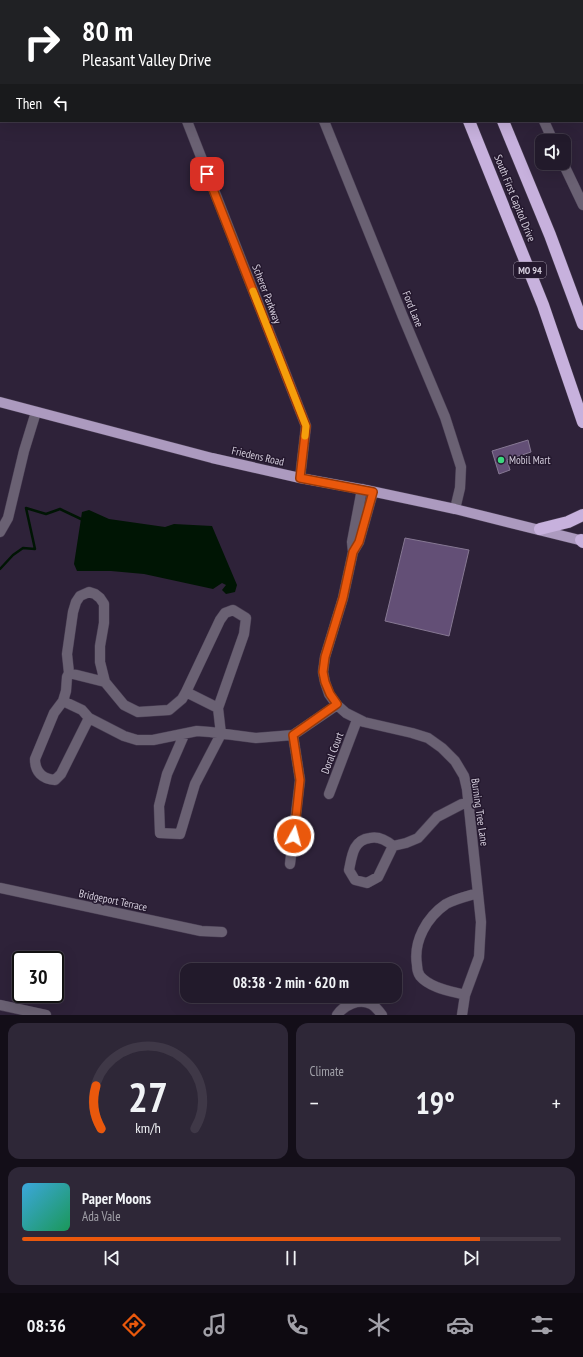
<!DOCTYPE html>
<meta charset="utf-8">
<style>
:root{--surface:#221a2b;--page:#2e2737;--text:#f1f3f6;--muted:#a2a1a9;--line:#3f3847;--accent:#ea580c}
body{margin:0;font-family:"PT Sans Narrow",sans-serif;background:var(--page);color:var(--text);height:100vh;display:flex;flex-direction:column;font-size:15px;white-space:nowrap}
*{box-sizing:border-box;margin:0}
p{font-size:13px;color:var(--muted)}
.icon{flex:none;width:22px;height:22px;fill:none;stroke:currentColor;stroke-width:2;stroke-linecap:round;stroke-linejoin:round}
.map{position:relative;height:1015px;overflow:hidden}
.side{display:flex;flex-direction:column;gap:8px;padding:8px;background:#130e18;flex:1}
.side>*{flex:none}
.top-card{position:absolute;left:0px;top:0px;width:583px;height:122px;box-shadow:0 4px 16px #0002,0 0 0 1px var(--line);background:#202124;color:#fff;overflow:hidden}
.tools{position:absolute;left:535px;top:134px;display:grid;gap:8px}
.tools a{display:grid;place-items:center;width:36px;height:36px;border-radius:8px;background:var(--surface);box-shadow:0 4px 16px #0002,0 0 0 1px var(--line);font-size:20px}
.speed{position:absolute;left:12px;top:951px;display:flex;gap:8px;font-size:20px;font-weight:700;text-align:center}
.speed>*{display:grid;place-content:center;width:52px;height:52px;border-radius:50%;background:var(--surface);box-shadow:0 4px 16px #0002,0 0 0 1px var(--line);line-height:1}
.speed .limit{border:2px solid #111;border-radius:6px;background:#fff;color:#111}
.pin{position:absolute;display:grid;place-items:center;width:34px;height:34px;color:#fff;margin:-17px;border-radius:8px;box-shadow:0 2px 6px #0006}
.me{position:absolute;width:44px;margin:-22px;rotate:7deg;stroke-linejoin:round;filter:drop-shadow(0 0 3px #0008)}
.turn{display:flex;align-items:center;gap:14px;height:84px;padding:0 16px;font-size:18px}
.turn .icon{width:52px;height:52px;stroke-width:2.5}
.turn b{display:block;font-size:28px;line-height:34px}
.then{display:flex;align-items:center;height:38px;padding:0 16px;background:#0003;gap:8px;font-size:15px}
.big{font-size:30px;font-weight:600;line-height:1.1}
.side .card{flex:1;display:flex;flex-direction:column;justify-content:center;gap:6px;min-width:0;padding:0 14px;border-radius:12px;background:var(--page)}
.side .dial{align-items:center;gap:0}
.dial svg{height:104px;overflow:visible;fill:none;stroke:var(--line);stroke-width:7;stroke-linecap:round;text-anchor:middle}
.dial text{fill:var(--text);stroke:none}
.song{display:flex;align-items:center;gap:12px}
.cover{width:48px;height:48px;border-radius:6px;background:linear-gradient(135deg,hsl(200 70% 55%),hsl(150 70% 35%))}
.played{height:4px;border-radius:2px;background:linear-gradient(90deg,var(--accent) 85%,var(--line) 85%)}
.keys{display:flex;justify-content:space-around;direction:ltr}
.heat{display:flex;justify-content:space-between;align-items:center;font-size:22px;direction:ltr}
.side .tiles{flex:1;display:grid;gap:8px;grid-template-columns:1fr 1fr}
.card:last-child{grid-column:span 2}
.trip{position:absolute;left:180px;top:963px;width:222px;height:40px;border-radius:12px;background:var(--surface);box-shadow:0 4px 16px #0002,0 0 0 1px var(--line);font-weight:600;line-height:40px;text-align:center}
.menu{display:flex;height:64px;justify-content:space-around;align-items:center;background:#0e0a11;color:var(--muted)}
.menu .icon{width:28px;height:28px}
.menu .current{color:var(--accent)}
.menu b{font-size:18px;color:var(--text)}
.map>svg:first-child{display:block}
.water{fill:#001504}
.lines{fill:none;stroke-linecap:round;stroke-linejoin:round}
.stream{stroke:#001504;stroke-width:2.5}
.building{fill:#634f76;stroke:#867893}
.minor-casing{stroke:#493e53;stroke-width:11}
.major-casing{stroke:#493e53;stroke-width:11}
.highway-casing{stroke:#493e53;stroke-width:13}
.minor{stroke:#6a6173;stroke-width:10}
.major{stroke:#ac9abf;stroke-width:10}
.highway{stroke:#c7b1dd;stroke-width:12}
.route-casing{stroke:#983908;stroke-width:10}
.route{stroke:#ea580c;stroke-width:7}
.slow{stroke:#f59e0b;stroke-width:7}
.poi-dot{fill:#3cd77e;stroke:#24182e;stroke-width:1.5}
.labels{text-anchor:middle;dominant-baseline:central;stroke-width:3;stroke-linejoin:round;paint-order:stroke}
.shield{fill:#24182e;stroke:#a097a8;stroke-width:1}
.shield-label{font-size:10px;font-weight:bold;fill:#d5cedd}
.street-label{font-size:11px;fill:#d5cedd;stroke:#24182e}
.poi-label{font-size:11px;fill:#d5cedd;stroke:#24182e;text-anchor:start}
</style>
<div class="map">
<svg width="583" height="1015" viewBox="0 0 583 1015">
<rect width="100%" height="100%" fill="#2e2239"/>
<path class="water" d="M89 510 109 519 165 527 174 524 212 526 237 585 235 592 226 594 222 590 226 585 222 583 213 589 144 574 111 571H77L74 564 82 512Z"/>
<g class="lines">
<path class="stream" d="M0 569 13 555 23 548 35 549 26 508 46 514 60 509 81 519"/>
</g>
<path class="building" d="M528 440 531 452 507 460 510 470 499 474 492 451Z
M405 538 469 550 449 636 385 621Z"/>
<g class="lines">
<g class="minor-casing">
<path id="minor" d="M149 0V1
M277 0V1
M482 0 483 1
M187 121 306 426 300 478
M324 121 403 317 445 417 461 467 460 488 455 509
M544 121 553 141
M563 163 583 205
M373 492 359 542 353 552 343 598 325 657 323 672 325 682 329 694 337 705 346 713 364 722 412 733 428 738 442 748 455 761 464 776 467 789 481 922 479 957 465 995 462 1015
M0 532 8 518 24 451 36 412
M353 552 352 542 362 489
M69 673 105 682 124 705 138 712 169 710 182 699 186 692 218 708 221 734 195 784 180 834 160 833 159 806 167 774 184 735
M105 682 100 662V646L104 623V604L100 598 95 594 89 592 80 596 76 602 73 612 67 654 69 673 67 677 66 691 63 701 82 710 89 718 124 736 137 740H153L197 731 210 732 256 738 293 735 337 705
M186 692 220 620 225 613 233 610 246 618 244 634 218 708
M63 701 54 713 35 759C35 772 42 779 55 780L61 774 89 718
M329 794 357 720
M393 846C386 840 379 836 370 838 353 840 352 856 349 870L355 880 367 883 378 877 393 846 406 843 418 838 437 817 462 804H469
M290 864 300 780 293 735
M0 888 201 931 222 932
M465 995C451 991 430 988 420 976 418 973 417 968 417 965 413 941 427 917 446 904 455 899 468 896 478 893
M0 1005 46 1015
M337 1015C344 1005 359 998 371 1004 375 1006 379 1011 382 1015"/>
</g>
<g class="major-casing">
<path id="major" d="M0 402 212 458 300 478 366 490 455 509 583 541"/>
</g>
<g class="highway-casing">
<path id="highway" d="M420 0V1
M454 0V1
M469 121 543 305 583 422
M503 121 550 235 583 324
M540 529 568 522 583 515
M581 540 583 542"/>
</g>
<use href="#minor" class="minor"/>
<use href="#major" class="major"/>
<use href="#highway" class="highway"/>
</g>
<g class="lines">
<g class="route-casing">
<path id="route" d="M207 174 306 426 300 478 373 492 359 542 353 552 343 598 325 657 323 672 325 682 330 694 337 704 293 735 300 780 294 836"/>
</g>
<use href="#route" class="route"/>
<path class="slow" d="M253 291 306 426 305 436"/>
</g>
<circle class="poi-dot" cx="501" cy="460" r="4"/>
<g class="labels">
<rect class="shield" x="514" y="262" width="32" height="16" rx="3"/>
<g class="shield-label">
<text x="530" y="270">MO 94</text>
</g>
<g class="street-label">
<text transform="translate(515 198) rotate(68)">South First Capitol Drive</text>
<text transform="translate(267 294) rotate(69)">Scherer Parkway</text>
<text transform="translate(413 309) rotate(68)">Ford Lane</text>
<text transform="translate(258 456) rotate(13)">Friedens Road</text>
<text transform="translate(332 753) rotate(-69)">Doral Court</text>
<text transform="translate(480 812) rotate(82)">Burning Tree Lane</text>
<text transform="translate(113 900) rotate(12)">Bridgeport Terrace</text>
</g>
<g class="poi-label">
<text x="509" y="460">Mobil Mart</text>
</g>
</g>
</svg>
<div class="tools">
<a><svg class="icon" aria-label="sound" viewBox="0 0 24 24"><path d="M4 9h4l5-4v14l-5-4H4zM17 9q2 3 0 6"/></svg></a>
</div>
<div class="speed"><div class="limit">30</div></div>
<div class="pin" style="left:207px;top:174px;background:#d93025"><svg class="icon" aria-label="arrive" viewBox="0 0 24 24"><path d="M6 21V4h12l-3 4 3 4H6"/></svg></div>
<svg class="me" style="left:294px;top:836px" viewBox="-20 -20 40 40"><circle r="17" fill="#ea580c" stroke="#fff" stroke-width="3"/><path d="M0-11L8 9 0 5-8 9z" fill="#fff"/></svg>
<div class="trip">08:38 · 2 min · 620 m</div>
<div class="top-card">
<div class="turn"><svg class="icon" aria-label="right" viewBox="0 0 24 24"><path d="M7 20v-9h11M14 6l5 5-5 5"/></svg><div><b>80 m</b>Pleasant Valley Drive</div></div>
<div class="then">Then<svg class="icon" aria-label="left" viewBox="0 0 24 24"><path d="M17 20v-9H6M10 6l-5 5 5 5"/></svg></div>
</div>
</div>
<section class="side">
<div class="tiles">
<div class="card dial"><svg viewBox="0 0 100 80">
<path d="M14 69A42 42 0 1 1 86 69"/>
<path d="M14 69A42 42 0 0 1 10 36" stroke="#ea580c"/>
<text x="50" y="56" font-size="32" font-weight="700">27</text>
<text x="50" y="72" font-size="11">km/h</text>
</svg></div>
<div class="card"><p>Climate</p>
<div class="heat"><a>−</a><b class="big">19°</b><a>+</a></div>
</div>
<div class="card">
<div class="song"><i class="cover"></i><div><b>Paper Moons</b><p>Ada Vale</p></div></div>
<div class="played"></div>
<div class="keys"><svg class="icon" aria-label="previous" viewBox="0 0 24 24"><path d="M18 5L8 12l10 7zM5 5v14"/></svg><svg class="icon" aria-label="pause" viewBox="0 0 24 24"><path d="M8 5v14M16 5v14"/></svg><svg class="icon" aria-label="next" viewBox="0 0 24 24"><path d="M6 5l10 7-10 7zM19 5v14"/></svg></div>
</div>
</div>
</section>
<nav class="menu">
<b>08:36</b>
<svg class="icon current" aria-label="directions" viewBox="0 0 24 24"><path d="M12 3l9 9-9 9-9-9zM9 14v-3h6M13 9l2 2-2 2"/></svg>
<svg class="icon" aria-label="music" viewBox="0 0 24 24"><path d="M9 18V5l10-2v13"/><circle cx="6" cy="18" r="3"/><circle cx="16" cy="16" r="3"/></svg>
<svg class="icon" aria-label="phone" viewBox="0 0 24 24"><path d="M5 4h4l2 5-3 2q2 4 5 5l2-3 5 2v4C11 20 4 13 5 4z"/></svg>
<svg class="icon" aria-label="climate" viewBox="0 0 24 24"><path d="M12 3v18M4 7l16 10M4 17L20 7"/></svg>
<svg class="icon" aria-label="car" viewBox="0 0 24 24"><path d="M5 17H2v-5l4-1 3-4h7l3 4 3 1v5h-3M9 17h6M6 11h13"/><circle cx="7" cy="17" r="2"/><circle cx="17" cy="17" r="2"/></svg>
<svg class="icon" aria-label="filters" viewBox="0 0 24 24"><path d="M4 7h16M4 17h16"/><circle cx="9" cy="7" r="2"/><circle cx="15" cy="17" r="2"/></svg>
</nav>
